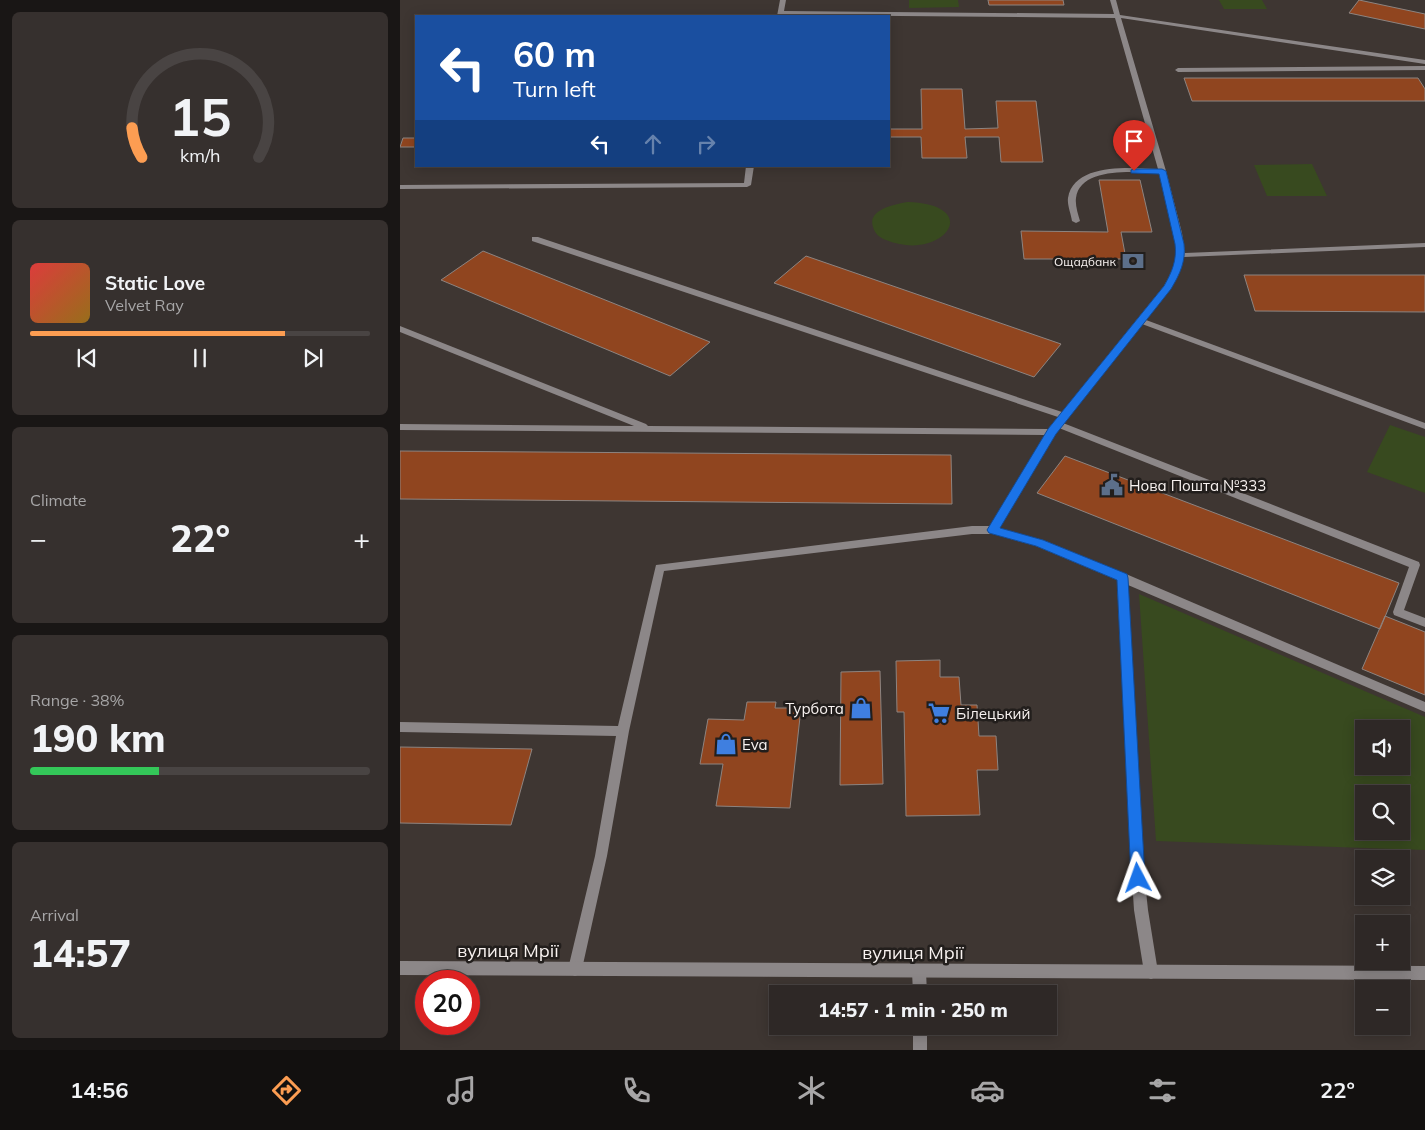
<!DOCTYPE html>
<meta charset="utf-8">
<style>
:root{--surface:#2e2826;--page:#36302e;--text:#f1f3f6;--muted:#a7a6a7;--line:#494443;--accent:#fc9d52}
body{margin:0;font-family:Mulish,sans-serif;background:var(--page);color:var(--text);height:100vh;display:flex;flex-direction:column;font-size:19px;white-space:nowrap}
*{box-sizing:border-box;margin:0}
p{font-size:16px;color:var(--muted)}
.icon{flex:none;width:28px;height:28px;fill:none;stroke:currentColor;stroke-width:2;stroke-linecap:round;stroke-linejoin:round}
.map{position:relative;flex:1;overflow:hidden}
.details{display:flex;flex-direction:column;gap:12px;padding:12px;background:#191615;width:400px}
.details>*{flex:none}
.banner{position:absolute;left:15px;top:15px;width:475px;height:152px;border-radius:0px;box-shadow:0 2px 12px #0003,0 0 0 1px var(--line);background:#1a4fa0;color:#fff;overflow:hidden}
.fabs{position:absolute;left:955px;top:720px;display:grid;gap:10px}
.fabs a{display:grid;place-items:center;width:55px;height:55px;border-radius:0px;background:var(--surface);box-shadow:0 2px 12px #0003,0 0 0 1px var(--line);font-size:25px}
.speed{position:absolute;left:15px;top:970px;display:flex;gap:10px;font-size:25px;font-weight:700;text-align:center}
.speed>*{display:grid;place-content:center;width:65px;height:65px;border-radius:50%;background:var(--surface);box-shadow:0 2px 12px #0003,0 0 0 1px var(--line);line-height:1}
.speed .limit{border:8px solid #d22;background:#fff;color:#111}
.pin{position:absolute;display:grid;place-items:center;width:42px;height:42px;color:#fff;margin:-51px -21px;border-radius:50% 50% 50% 0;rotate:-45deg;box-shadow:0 0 5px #0007}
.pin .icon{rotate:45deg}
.me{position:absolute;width:55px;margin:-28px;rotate:356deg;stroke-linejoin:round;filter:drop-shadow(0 0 4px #0008)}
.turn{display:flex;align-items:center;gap:18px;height:105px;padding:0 15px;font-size:22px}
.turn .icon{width:65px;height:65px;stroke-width:2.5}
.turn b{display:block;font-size:35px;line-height:42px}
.lanes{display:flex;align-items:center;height:48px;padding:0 15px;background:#0003;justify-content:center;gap:25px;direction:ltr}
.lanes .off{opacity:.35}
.big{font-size:38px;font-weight:800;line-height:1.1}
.details .widget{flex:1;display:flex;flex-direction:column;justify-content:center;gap:8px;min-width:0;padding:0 18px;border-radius:8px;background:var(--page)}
.details .dial{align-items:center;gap:0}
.dial svg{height:130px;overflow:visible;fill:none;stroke:var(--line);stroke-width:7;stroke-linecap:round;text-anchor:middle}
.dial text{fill:var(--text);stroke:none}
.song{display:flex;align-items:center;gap:15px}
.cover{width:60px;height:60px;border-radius:8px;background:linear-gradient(135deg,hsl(0 70% 55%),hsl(40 70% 35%))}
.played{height:5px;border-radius:2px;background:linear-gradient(90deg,var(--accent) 75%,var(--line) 75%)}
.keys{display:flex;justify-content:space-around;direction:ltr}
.heat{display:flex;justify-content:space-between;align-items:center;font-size:28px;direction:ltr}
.charge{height:8px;border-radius:4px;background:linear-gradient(90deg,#34c759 38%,var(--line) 0)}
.trip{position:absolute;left:369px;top:985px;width:288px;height:50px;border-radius:0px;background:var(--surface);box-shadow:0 2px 12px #0003,0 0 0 1px var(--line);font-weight:800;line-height:50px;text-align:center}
.dock{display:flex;height:80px;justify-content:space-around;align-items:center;background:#12100f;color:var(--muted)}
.dock .icon{width:35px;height:35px}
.dock .on{color:var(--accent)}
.dock b{font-size:22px;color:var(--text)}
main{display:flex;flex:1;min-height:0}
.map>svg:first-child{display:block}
.green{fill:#384a1f;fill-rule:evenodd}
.building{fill:#90451f;stroke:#8d8480}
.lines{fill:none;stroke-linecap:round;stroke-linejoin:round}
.service{fill:#8c8788;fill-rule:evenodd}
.minor{fill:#8c8788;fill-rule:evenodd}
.tertiary{fill:#8c8788;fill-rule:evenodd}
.route{fill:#1a73e8;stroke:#114b97}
.labels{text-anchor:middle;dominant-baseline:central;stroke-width:5;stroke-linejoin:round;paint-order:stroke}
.far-poi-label{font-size:12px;fill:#f9f3f1;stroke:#221e1c;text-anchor:end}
.poi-label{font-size:15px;fill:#f9f3f1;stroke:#221e1c;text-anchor:start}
.near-street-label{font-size:18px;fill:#f9f3f1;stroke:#221e1c}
</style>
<main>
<section class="details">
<div class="widget dial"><svg viewBox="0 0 100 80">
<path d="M14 69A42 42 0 1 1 86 69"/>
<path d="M14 69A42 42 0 0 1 8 51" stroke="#fc9d52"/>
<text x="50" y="56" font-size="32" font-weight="700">15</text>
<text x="50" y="72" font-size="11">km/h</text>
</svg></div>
<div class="widget">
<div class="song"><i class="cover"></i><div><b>Static Love</b><p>Velvet Ray</p></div></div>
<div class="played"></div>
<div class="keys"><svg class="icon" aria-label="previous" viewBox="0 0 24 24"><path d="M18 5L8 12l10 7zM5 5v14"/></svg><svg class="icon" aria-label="pause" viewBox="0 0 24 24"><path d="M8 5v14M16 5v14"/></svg><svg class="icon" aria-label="next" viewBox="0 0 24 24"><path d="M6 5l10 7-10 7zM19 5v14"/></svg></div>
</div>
<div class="widget"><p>Climate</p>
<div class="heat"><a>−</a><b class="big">22°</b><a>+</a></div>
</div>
<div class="widget"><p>Range · 38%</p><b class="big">190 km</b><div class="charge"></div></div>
<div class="widget"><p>Arrival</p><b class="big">14:57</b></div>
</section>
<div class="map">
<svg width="1025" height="1050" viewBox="0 0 1025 1050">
<rect width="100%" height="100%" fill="#3e3632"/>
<path class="green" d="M509 0H558L559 7 509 8Z
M819 0H862L867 9H824Z
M912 164 927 196H867L854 165Z
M508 202C586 205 542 263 486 240 480 238 475 234 473 227 467 209 496 204 508 202Z
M990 425 1025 437V493L967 472Z
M739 594 1025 717V850L756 841ZM964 729H1001V766H964ZM964 794H1001V831H964Z"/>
<path class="building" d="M588 0H663L664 5H589Z
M959 0 1025 14V29L949 13Z
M784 78H1018L1025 89V101H792Z
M521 89H562L565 129 598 128 596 101H636L643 162H601L599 137H565L567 158H522L521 137H489V129H522Z
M3 138H16L15 147H0Z
M699 180H740L752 232H721L726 259H624L621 231 708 232Z
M83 251 310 342 270 376 41 280Z
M406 256 661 344 634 377 374 283Z
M844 275H1025V312L855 311Z
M0 451 551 455 552 504 0 499Z
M665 456 999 583 980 629 637 493Z
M985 616 1025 632V695L962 669Z
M540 660V677H559L561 705H577L579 736H596L598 770H577L580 815 506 816 504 712H497L496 661Z
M480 671 483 784 440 785 441 672Z
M347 702H376L375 708H401L390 808 316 806 323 764H300L308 719 344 720Z
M0 747 132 749 111 825 0 823Z"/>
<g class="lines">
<path class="service" d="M380 0H386L384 11 714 14 710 0H716L720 15 1025 60V64L721 18 766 171 782 233 785 253 1025 243V247L784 257C778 282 762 300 746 320L1025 423V429L742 324 663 423 1019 562 1020 565 1004 610 1025 618V627L994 615 993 612 1009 567 659 428 599 528 643 540 726 574 1025 702V712L728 585 743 863 748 910 758 972 756 977 751 979 746 977 744 972 734 910 731 863 717 580 636 546 593 534H572L264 571 229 731 207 856 182 969 180 974 175 976 170 974 168 969 195 856 216 736 0 732V722L218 726 256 565 572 526H590L645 435 0 430V424L234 426 0 332V326L246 424 248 426 648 429 658 417 132 241V237H138L662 412 764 286C769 277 774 268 776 257 780 241 764 192 759 173 736 172 680 166 676 198 675 205 678 214 680 221L676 223 672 221C671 214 667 205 668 198 674 162 732 168 758 169L715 18 383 15V16H377Z
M1025 66V70L778 72 775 70 778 68Z
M346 166H354L351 185 347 187 0 189V185L344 183Z"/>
<path class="minor" d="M519 964 524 966 526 971 527 994H513L512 971 514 966Z
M513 1026H527V1050H513Z"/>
<path class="tertiary" d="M0 961 1025 966V980L0 975Z"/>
</g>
<path class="route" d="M734 169H762L766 171 784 244C786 261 780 274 771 289L656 434 600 528 643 540 727 574 728 578 745 878 743 883 738 885 733 883 731 878 717 580 636 546 589 533 587 530 648 429 764 286C772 272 777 260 775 244L759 174 731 173V170Z"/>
<defs>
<g id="bank-bare" transform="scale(1.725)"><path d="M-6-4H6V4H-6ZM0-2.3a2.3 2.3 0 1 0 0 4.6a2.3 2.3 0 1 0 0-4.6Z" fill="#5c6f8a" stroke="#221e1c" stroke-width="2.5" paint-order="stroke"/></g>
<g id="civic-bare" transform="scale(1.725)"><path d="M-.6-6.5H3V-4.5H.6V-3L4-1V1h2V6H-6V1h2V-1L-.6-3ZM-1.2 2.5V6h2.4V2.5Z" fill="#5c6f8a" stroke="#221e1c" stroke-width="2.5" paint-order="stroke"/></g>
<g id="shop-bare" transform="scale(1.725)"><path d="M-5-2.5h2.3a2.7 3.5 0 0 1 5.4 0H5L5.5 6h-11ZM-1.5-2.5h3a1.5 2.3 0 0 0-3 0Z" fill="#3f7fe0" stroke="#221e1c" stroke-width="2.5" paint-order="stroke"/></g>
<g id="supermarket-bare" transform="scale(1.725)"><path d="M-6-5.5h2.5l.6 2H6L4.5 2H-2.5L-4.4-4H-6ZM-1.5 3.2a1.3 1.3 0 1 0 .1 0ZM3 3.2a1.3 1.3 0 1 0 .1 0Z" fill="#3f7fe0" stroke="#221e1c" stroke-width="2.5" paint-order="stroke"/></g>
</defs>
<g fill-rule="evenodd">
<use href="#bank-bare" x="733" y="261"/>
<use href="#civic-bare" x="712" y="485"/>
<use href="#shop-bare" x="461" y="708"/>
<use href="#supermarket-bare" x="539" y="713"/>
<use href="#shop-bare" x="326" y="744"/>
</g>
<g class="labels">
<g class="far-poi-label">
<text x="716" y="261">Ощадбанк</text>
</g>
<g class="poi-label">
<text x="729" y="485">Нова Пошта №333</text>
<text x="444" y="708" text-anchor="end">Турбота</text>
<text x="556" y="713">Білецький</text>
<text x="342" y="744">Eva</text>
</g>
<g class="near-street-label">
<text x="108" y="950">вулиця Мрії</text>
<text x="513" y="952">вулиця Мрії</text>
</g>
</g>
</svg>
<div class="fabs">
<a><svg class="icon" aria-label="sound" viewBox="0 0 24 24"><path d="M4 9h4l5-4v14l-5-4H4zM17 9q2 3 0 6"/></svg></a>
<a><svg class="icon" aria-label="search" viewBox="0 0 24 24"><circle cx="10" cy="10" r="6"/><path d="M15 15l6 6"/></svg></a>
<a><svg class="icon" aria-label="layers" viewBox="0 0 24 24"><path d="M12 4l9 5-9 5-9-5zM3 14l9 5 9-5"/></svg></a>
<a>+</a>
<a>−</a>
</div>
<div class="speed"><div class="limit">20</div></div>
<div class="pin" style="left:734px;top:171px;background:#d93025"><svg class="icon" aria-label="arrive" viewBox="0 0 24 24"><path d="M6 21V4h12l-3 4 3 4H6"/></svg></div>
<svg class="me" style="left:738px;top:878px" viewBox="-20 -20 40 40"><path d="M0-17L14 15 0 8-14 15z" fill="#1a73e8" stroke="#fff" stroke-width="4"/></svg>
<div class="trip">14:57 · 1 min · 250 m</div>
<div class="banner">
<div class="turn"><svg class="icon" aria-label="left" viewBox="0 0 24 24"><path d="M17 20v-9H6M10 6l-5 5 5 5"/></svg><div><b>60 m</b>Turn left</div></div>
<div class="lanes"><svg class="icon" aria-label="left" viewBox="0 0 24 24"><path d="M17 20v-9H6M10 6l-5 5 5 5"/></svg><svg class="icon off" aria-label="ahead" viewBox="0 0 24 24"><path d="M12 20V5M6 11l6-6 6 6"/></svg><svg class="icon off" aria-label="right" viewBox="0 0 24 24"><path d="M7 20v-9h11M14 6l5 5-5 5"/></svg></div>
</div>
</div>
</main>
<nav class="dock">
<b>14:56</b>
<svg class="icon on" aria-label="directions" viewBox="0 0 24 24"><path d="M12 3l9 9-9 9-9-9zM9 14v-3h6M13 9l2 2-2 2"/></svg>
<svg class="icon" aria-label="music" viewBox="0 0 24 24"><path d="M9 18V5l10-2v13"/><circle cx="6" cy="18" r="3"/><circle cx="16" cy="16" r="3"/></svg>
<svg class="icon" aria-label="phone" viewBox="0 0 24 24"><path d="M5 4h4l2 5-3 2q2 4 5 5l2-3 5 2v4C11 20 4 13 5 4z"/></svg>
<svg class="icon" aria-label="climate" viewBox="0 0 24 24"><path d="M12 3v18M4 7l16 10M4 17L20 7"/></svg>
<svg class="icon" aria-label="car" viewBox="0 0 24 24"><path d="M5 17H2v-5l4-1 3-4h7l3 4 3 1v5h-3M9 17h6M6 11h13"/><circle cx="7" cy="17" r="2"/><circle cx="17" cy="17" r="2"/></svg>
<svg class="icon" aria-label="filters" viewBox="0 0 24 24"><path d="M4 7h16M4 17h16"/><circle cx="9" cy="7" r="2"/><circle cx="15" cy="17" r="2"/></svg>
<b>22°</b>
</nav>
